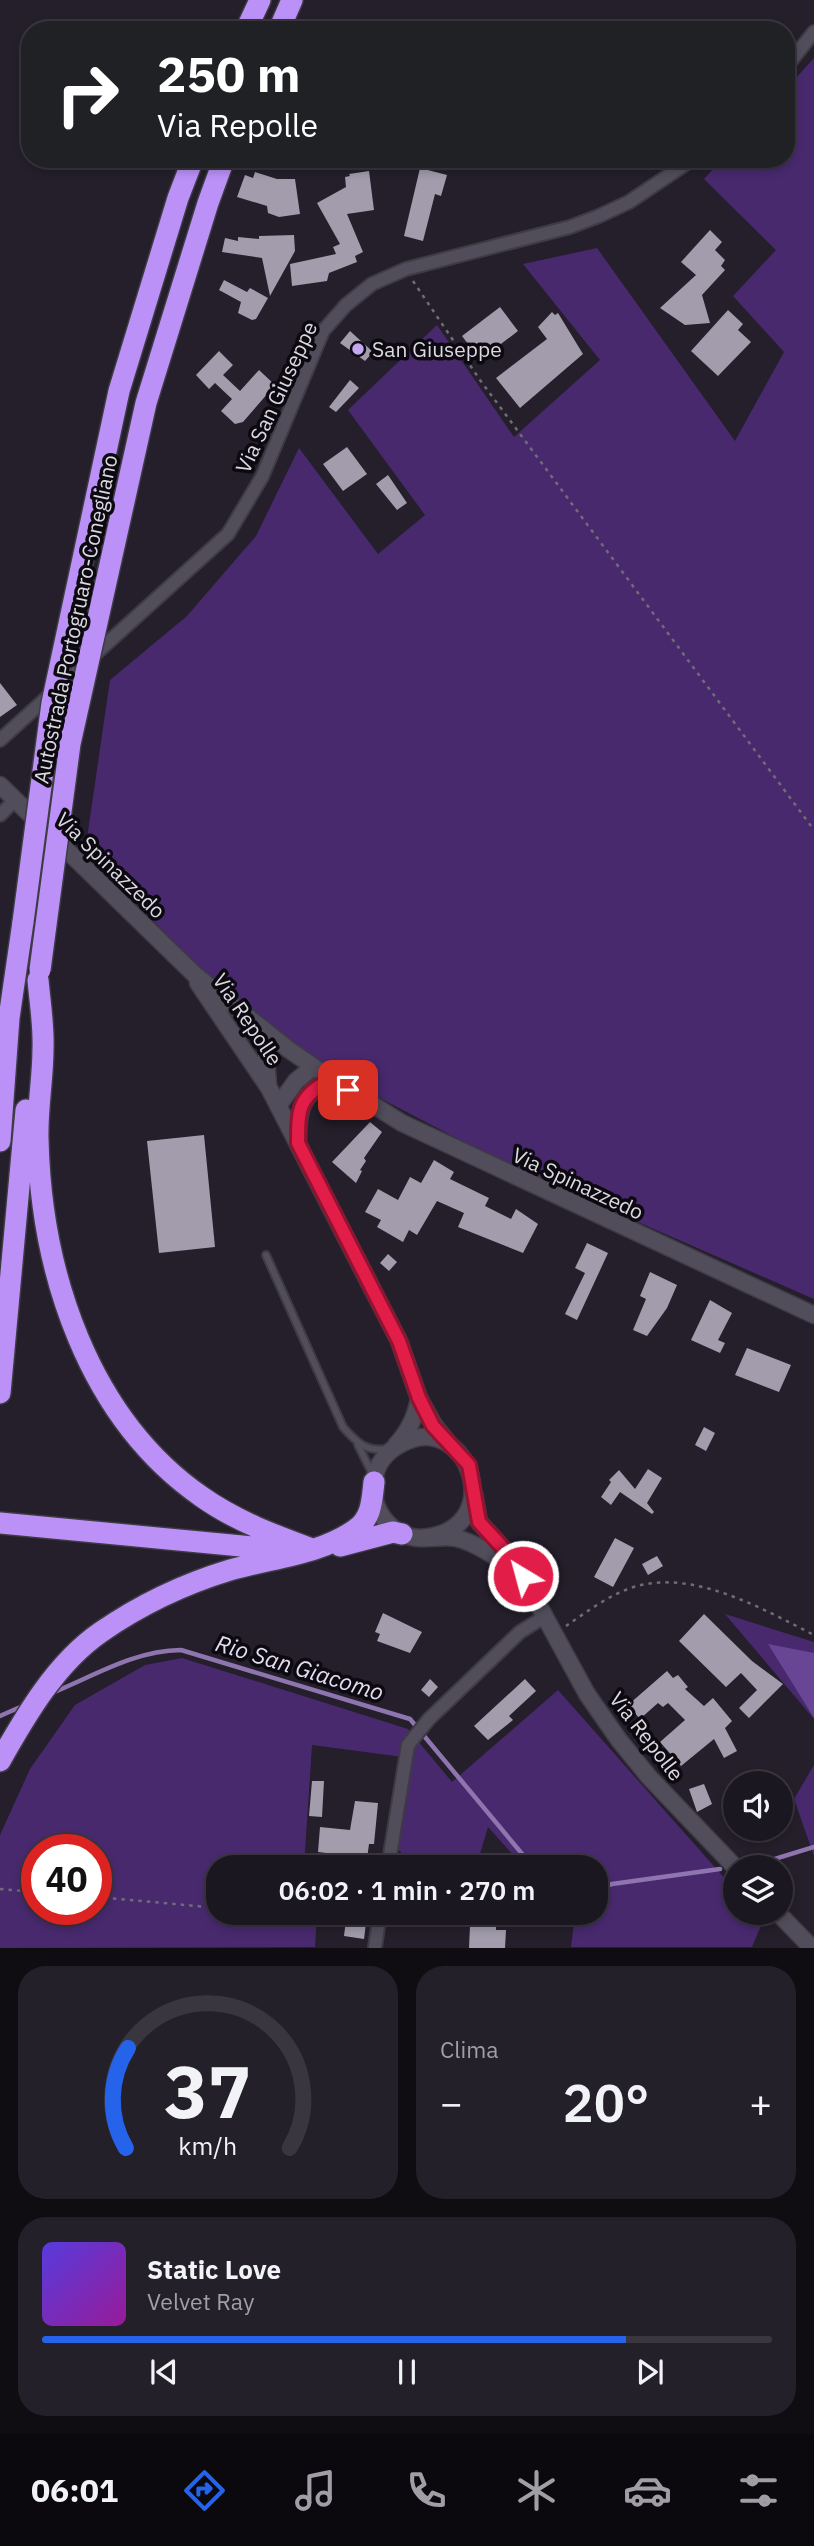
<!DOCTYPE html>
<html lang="it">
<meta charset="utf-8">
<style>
:root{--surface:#1b1720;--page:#242029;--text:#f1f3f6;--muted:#a09fa5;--line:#39363e;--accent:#2563eb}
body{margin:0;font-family:"IBM Plex Sans",sans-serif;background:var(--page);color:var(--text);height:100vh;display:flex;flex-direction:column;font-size:26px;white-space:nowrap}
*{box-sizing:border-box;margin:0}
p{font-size:23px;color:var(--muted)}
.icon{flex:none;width:38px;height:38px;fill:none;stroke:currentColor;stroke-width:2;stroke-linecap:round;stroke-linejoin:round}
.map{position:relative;height:1948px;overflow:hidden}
.side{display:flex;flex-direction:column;gap:18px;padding:18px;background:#0f0d12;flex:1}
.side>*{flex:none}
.guide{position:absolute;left:21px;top:21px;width:774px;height:147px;border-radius:28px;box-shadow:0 4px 10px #0003,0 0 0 2px var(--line);background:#202124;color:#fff;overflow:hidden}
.controls{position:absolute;left:723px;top:1771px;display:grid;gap:14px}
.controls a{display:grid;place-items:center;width:70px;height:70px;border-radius:50%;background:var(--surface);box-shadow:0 4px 10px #0003,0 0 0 2px var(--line);font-size:35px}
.speed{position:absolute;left:21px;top:1834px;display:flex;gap:14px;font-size:35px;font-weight:700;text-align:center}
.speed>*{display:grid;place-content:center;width:91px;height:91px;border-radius:50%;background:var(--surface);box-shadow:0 4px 10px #0003,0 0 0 2px var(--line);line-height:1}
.speed .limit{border:10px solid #d22;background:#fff;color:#111}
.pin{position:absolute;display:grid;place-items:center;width:60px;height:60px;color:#fff;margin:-30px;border-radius:14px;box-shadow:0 4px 10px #0006}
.me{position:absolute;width:77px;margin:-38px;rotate:323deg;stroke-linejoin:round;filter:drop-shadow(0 0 5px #0008)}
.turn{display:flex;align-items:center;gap:24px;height:147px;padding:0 21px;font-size:32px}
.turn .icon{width:91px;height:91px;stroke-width:2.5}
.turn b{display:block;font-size:49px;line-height:60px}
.big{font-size:52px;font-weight:600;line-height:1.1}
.side .widget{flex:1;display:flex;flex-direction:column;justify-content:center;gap:10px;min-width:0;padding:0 24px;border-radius:28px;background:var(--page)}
.side .dial{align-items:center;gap:0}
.dial svg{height:182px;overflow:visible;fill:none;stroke:var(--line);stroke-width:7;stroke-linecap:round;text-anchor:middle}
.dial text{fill:var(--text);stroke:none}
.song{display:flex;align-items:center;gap:21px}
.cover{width:84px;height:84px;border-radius:10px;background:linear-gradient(135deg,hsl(250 70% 55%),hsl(300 70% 35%))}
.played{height:7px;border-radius:4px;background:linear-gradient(90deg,var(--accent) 80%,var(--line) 80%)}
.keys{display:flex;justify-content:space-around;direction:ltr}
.heat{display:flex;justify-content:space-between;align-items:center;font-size:38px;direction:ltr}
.side .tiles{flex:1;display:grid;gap:18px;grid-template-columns:1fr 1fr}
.widget:last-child{grid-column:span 2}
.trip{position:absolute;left:206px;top:1855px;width:402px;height:70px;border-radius:28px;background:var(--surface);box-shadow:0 4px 10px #0003,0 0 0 2px var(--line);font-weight:600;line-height:70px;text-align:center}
.menu{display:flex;height:112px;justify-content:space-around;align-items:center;background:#0b090d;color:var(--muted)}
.menu .icon{width:49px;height:49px}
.menu .active{color:var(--accent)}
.menu b{font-size:32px;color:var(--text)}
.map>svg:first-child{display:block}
.green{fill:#48296e;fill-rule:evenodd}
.forest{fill:#684595}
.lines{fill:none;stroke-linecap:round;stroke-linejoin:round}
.stream{stroke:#8e75af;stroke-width:4.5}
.building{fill:#a29cac}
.service-casing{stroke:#3e3b45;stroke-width:10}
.minor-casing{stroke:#3e3b45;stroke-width:16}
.tertiary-casing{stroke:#3e3b45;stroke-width:19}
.motorway-casing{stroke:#3e3b45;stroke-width:24}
.path{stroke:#706c77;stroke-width:2.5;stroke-dasharray:3.5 5;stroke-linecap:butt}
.service{stroke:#524d5b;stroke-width:6}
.minor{stroke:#524d5b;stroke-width:12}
.tertiary{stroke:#524d5b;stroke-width:16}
.motorway{stroke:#bb91f7;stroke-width:21}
.motorway-bridge-casing{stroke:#3e3b45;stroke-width:24;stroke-linecap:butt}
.motorway-bridge{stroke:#bb91f7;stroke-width:21}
.route-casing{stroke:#92132f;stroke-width:18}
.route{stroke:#e11d48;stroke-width:12}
.poi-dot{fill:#c4a7f1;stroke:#0c0a10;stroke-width:2.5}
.labels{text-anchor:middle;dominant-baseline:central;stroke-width:7;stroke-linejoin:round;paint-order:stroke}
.poi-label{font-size:21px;fill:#dbd8e0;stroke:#0c0a10;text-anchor:start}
.street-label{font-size:21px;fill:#dbd8e0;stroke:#0c0a10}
.water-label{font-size:23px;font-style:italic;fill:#e5ddf4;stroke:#0c0a10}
</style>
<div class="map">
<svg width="814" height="1948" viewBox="0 0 814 1948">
<rect width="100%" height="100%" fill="#241f2b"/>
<path class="green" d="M814 58V1299L512 1167 330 1072 197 965 85 852 110 680 187 616 256 536 299 448 378 554 425 515 348 410 437 325 514 437 600 360 523 264 597 248 735 441 784 352 733 296 776 250 704 179 722 159H786V89Z
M725 1614 814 1642V1719Z
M182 1658 408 1729 452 1782 558 1690 735 1890V1913H755L763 1921 752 1947H571L574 1923 565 1913H597V1867H524L488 1827 476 1867H415L396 1847 411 1758 312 1745 304 1867H219V1913H317L315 1947 0 1948V1835L30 1769 75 1705 145 1665ZM37 1850H96V1909H37Z
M814 1765V1856L794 1799Z"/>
<path class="forest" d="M768 1644 814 1653V1718Z"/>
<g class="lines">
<path class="stream" d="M52 1693C96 1675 133 1651 181 1650L410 1719 533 1867
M0 1716 25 1705
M755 1865 814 1847
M597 1889 612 1884 720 1869"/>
</g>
<path class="building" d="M420 168 447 175 441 196 435 194 423 241 404 236Z
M369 171 374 210 347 214 363 252 355 256 357 262 329 273 327 281 292 286 290 264 336 254 333 247 340 244 317 203 346 187 345 177 350 176 349 174Z
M255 172 277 179H295L300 214 279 217 268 213 267 206 237 197 245 175 253 178Z
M710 230 722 242 715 250 725 260 721 266 725 270 702 295 710 323 685 325 660 308 696 275 681 262Z
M294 235 295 251 270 296 262 258 222 252 225 238 238 241V237L259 239V236Z
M224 280 247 292 250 288 268 298 256 319 252 320 238 313 241 302 219 290Z
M500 307 518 331 480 360 462 336Z
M728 310 743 324 738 330 751 342 718 376 691 351Z
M552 312 555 315 558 313 583 354 520 408 496 378 547 339 538 327Z
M350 331 373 352 365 361 340 343Z
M219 351 233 365 223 375 240 391 259 370 275 385 243 422 235 424 221 411 232 399 215 383 209 389 196 375Z
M350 380 359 388 336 412 329 407Z
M347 447 367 474 343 491 323 464Z
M388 475 407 503 397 510 376 484Z
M0 683 17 705 0 717Z
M370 1122 382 1132 364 1158 366 1161 360 1170 362 1171 356 1183 332 1162Z
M204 1135 215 1247 159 1253 147 1141Z
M434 1160 454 1172 450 1179 489 1198 485 1206 511 1219 516 1209 538 1224 523 1253 458 1227 464 1213 437 1201 417 1235 409 1230 403 1242 377 1227 381 1220 365 1212 378 1189 398 1200 410 1177 421 1183Z
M587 1243 608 1253 577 1320 565 1314 585 1273 575 1268Z
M388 1254 397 1262 389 1271 380 1263Z
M650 1272 677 1285 667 1308 647 1336 633 1330 646 1299 640 1296Z
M710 1300 732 1313 718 1340 725 1343 720 1353 691 1340Z
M747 1348 791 1365 779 1392 735 1375Z
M704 1427 715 1433 706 1451 695 1445Z
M648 1469 662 1478 647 1503 654 1512 652 1514 620 1492 611 1505 601 1497 611 1482 609 1480 619 1470 635 1489Z
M615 1538 634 1548 613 1587 594 1577Z
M657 1556 663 1566 648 1575 642 1564Z
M383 1613 422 1632 410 1653 377 1641 380 1634 375 1632Z
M704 1614 752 1661 783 1684 749 1718 739 1708 757 1690 741 1673 726 1687 679 1641Z
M667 1671 673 1678 678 1675 688 1687 685 1689 704 1706 713 1698 732 1721 725 1728 737 1751 724 1758 714 1739 681 1766 660 1742 685 1720 668 1703 663 1707 658 1703 640 1719 628 1705Z
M430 1679 438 1687 429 1697 421 1690Z
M525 1679 536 1691 509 1716 513 1720 488 1740 474 1726Z
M312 1781H324L322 1817 309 1816Z
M704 1784 712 1804 697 1812 689 1789Z
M355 1801 378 1803 374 1844H369L366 1867H348L350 1856 318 1852 320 1827 350 1830Z
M346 1920 366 1923 364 1939 344 1936Z
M470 1926 496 1927V1930H506L505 1948H469Z"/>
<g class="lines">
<g class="service-casing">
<path id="service" d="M266 1255 343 1427C356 1442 366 1452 387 1449
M358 1445 372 1473"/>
</g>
<g class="minor-casing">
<path id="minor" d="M786 67 814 32
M0 740 228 534 262 477 323 331 346 305 372 284 406 269 570 227 599 216 629 202 693 159
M0 815 15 800
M388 1867 408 1745 429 1719 520 1632 544 1617
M375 1947 380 1913"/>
</g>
<g class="tertiary-casing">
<path id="tertiary" d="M0 785 194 974 288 1049 330 1078 402 1123 814 1315
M198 983 269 1088 399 1341 419 1398 434 1425 449 1444
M264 1031 268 1084
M278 1106 296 1081 313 1067
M298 1140C298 1107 302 1096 330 1078
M396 1445C409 1431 416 1417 419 1398
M474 1494 479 1522 514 1560 587 1694 619 1740 649 1777 735 1867
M417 1538C513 1535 469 1406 401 1444 387 1451 376 1464 374 1481 370 1509 390 1535 418 1538 430 1539 444 1536 456 1538 476 1543 496 1557 512 1568
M778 1913 812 1948"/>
</g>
<g class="motorway-casing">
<path id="motorway" d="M246 30 260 0
M279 30 292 0
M38 980C40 1003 44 1026 43 1049 43 1079 37 1109 38 1139 41 1272 88 1418 202 1497 236 1521 274 1535 312 1549
M0 1141 9 1018 23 922
M0 1393 26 1110
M0 1523 284 1550
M340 1546 393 1532 402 1534
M0 1761C26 1715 56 1663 101 1632 140 1605 184 1584 230 1570 270 1558 320 1555 356 1529 372 1518 372 1499 374 1482"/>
</g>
<path class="path" d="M413 281 480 380 814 830
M566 1626C588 1611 614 1591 641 1585 699 1572 765 1610 814 1635
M0 1889 37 1892
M96 1897 219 1908
M270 1913 365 1916"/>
<use href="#service" class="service"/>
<use href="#minor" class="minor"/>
<use href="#tertiary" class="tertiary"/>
<use href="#motorway" class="motorway"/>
<g class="motorway-bridge-casing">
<path id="motorway-bridge" d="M23 922 52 703 119 391 178 198 193 159
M40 970 70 744 146 403 208 203 224 159"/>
</g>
<use href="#motorway-bridge" class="motorway-bridge"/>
</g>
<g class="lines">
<g class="route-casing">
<path id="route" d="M348 1090 331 1079C299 1097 298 1107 298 1143L399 1341 419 1398 433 1426 469 1465 479 1522 514 1560 523 1576"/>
</g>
<use href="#route" class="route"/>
</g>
<circle class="poi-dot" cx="358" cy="349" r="7"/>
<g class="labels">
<g class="poi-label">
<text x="372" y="349">San Giuseppe</text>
</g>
<g class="street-label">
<text transform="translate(276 397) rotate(-65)">Via San Giuseppe</text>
<text transform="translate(75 619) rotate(-78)">Autostrada Portogruaro-Conegliano</text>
<text transform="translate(111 865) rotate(44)">Via Spinazzedo</text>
<text transform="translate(248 1019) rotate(56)">Via Repolle</text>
<text transform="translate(578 1183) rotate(25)">Via Spinazzedo</text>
<text transform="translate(647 1736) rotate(52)">Via Repolle</text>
</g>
<g class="water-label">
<text transform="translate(300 1667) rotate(17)">Rio San Giacomo</text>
</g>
</g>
</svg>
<div class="controls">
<a><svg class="icon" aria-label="sound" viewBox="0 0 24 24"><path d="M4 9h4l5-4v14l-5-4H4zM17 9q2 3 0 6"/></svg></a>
<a><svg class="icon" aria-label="layers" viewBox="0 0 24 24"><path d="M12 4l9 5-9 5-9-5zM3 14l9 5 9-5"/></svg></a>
</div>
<div class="speed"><div class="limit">40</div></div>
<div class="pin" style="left:348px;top:1090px;background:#d93025"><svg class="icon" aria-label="arrive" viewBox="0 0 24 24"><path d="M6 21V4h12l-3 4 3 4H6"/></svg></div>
<svg class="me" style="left:523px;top:1576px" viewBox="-20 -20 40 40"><circle r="17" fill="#e11d48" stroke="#fff" stroke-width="3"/><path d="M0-11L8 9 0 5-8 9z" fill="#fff"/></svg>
<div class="trip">06:02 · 1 min · 270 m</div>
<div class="guide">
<div class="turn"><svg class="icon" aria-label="right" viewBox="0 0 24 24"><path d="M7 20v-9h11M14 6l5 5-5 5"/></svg><div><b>250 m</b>Via Repolle</div></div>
</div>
</div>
<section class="side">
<div class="tiles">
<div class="widget dial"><svg viewBox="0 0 100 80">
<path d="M14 69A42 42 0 1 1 86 69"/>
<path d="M14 69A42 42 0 0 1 15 25" stroke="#2563eb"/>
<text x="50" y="56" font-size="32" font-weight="700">37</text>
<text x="50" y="72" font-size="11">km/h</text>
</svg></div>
<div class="widget"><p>Clima</p>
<div class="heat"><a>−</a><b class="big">20°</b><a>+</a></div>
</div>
<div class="widget">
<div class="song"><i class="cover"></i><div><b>Static Love</b><p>Velvet Ray</p></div></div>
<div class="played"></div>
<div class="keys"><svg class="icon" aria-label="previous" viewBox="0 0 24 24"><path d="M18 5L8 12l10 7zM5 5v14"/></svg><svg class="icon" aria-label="pause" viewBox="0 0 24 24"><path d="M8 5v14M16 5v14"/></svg><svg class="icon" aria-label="next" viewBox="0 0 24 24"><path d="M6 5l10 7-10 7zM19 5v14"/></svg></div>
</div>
</div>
</section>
<nav class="menu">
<b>06:01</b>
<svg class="icon active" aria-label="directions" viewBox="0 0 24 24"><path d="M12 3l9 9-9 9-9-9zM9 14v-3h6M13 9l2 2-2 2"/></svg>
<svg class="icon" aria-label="music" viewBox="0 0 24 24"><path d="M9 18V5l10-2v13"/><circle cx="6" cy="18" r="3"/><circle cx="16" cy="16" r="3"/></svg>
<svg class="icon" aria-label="phone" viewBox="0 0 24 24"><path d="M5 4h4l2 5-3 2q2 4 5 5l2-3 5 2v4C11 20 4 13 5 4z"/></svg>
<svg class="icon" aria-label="climate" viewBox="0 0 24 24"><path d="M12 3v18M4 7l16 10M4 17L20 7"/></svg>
<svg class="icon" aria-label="car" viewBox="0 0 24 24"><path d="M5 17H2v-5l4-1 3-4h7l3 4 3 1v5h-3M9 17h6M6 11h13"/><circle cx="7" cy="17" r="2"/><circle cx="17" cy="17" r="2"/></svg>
<svg class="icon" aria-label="filters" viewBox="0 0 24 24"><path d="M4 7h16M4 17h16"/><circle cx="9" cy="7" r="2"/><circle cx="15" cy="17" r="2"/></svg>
</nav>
